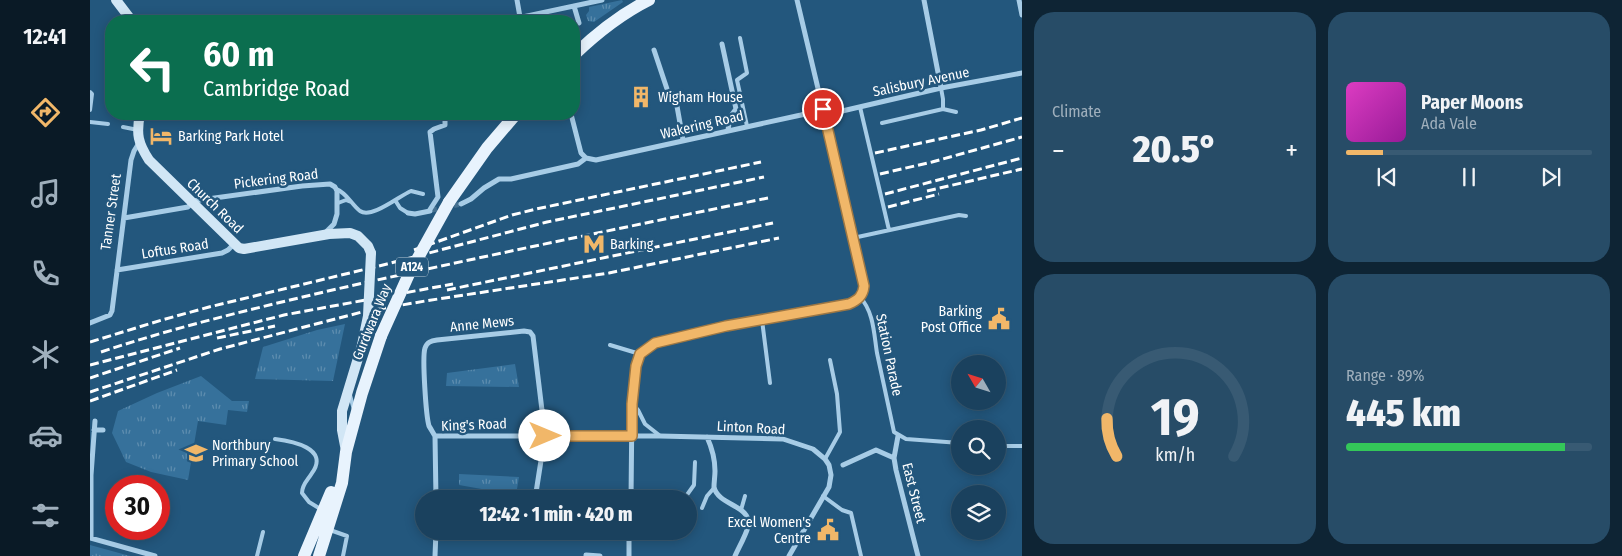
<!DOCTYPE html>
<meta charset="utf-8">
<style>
:root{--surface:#1a415e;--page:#274c67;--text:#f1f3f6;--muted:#9fafbc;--line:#385a73;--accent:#f1b769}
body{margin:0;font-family:"Fira Sans Condensed",sans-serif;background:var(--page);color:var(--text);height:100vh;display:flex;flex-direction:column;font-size:19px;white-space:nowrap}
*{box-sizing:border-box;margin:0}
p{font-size:16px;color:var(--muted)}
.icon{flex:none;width:28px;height:28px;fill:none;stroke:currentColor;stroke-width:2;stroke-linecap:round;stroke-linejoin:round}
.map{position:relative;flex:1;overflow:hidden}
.side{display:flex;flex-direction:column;gap:12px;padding:12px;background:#0e2434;width:600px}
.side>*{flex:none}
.hud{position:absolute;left:15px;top:15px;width:475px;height:105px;border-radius:20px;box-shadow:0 2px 12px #0003,0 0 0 1px var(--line);background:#0b6e4f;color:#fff;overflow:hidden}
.needle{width:32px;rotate:309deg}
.controls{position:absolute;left:861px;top:355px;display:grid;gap:10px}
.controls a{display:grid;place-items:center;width:55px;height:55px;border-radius:50%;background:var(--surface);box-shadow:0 2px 12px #0003,0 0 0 1px var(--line);font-size:25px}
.speed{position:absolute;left:15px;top:475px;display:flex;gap:10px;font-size:25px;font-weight:700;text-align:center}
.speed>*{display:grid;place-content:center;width:65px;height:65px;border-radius:50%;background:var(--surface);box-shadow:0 2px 12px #0003,0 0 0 1px var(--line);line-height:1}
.speed .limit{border:8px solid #d22;background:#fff;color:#111}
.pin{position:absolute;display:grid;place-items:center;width:42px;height:42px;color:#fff;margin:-21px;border:2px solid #fff;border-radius:50%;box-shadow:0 1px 5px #0007}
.me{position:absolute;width:55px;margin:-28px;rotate:90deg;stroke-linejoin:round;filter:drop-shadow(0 0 4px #0008)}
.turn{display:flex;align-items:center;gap:18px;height:105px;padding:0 15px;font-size:22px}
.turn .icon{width:65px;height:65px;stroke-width:2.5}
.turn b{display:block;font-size:35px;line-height:42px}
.big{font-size:38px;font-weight:800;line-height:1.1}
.side .card{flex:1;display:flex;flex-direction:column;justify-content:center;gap:8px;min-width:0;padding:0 18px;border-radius:20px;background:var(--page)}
.side .dial{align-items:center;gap:0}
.dial svg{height:130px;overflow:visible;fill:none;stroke:var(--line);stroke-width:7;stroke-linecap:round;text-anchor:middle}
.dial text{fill:var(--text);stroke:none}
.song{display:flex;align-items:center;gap:15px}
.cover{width:60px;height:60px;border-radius:8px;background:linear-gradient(135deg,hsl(310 70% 55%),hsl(300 70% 35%))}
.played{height:5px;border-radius:2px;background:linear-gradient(90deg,var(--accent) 15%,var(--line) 15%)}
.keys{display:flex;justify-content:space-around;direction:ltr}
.heat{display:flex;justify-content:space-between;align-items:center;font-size:28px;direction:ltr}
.charge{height:8px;border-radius:4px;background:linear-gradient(90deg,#34c759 89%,var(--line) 0)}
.side .tiles{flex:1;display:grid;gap:12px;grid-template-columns:repeat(2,1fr)}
.trip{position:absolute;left:325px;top:490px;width:282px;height:50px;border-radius:25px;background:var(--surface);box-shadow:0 2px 12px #0003,0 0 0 1px var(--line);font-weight:800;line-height:50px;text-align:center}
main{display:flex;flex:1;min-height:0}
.menu{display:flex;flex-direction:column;width:90px;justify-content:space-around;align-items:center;background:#0a1a26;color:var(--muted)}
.menu .icon{width:35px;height:35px}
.menu .selected{color:var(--accent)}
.menu b{font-size:22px;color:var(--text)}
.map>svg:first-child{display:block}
.grass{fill:url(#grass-tufts)}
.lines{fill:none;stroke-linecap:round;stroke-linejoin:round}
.street-tunnel{stroke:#447090;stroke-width:5;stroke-dasharray:5 2.5;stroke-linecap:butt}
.lane{stroke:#a7cce6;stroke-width:4}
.street{stroke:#a7cce6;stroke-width:5}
.secondary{stroke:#d1e6f5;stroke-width:10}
.primary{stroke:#e8f3fd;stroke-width:12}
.rail{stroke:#fff;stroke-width:3;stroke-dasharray:9 4;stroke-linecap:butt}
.secondary-bridge{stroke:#d1e6f5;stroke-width:10}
.primary-bridge{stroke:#e8f3fd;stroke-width:12}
.route-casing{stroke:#9d7744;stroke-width:12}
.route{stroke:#f1b769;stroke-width:9}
.labels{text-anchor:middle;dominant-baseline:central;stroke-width:5;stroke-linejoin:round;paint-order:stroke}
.shield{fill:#23577d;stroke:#bdcdd8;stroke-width:1}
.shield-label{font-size:12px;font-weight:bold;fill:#fff}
.street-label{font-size:14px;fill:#fff;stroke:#23577d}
.poi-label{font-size:14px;fill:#fff;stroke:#23577d;text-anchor:start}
</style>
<main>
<nav class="menu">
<b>12:41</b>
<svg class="icon selected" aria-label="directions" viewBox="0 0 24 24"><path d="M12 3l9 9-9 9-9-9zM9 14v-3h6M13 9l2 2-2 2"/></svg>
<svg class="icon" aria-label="music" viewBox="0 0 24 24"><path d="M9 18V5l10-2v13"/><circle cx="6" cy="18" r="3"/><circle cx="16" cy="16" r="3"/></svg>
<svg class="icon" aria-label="phone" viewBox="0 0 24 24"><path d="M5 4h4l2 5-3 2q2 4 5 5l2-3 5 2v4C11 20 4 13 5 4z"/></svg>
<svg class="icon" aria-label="climate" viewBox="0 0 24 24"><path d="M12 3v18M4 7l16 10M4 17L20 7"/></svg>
<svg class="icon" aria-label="car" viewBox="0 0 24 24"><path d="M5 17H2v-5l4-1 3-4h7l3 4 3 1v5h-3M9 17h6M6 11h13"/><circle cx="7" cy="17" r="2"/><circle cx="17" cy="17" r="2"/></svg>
<svg class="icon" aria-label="filters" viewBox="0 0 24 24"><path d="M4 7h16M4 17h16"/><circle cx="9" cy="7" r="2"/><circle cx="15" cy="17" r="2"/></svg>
</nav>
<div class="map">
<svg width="932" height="556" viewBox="0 0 932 556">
<defs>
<pattern id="grass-tufts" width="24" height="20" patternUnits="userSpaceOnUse" patternTransform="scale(1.25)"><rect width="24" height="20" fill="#36719b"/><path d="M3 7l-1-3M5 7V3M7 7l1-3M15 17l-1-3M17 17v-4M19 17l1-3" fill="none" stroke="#5e8daf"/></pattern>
</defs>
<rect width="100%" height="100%" fill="#23577d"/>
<path class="grass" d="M532 0 533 2 504 22 498 21 496 15 499 11V7Z
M255 324 243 381 165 379 173 347 227 330Z
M425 364 429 387 356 386 357 373Z
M111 376 142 401H159L157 412 138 410 136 425 108 421 98 480 61 472 36 462 22 433 28 411 67 393Z
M369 474 429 477 426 495 369 485Z
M0 545 40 556H0Z"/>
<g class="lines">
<path class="street-tunnel" d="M342 210 371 204"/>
<path class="lane" d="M650 38 657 73 647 80 657 126
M851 88 853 99V109
M0 92 2 94 0 110
M770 107 799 230
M0 122 18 124
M792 123 853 109 866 112
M33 127 48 130
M246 189C257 193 261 204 270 211 282 219 309 196 321 191L333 194
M305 200 310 208 318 213
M248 203 256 200 261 202
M763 238 869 215 876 216
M770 297C784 312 784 335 787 353L804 432 816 439 870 443
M672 320 680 383
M520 345 550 354
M260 395 264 410
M542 403 548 410 555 424 569 435
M185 439C201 441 240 448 222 473 218 480 212 484 212 493L219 502 232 510
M908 446H932
M735 459 750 432 747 394 740 360
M733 496 752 510 761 513 771 556
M594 499 604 485 605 462
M612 508 617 496 624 488
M651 510 655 496
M240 530 257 536 253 556
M546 531 570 533 577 531
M167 556 173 532"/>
<path class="street" d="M427 0 430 17
M834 0 851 88
M929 0 932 15
M484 6 489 23
M413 21 512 0
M632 44 646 109 640 117 638 130
M564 50 578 92 585 95 593 140
M481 114 491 153 496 158 506 160 711 115 733 109
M735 115 851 88 932 73
M371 204 381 199 394 188 409 179H421L488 164 496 158
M339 211 348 197 340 132 344 129 355 125V114
M318 213 325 214 340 211
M34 218 98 207 103 201 212 186 240 184 245 187 247 191V214L244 224 236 232
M27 270 132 253 138 250 144 244
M0 323 20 315 22 311 41 160 44 151 49 143
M4 430H13
M345 436H570L693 439 723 449 735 459 739 465 741 475 739 487 699 556
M345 436C343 433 341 429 339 426 336 416 332 357 335 348 337 342 341 341 347 340L434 331 440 332 443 336 455 435 445 499
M345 436 346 499
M808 436 804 458 806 470 828 556
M617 437C622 448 625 459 625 471 625 476 624 482 624 487 628 506 663 505 658 527 655 537 649 547 645 556
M753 465 786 450 804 458
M541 499 542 403 546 366 550 354 565 343 579 338 759 304C776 296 775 291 772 274L707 0
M0 538 65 556
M1 538V475L5 421
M496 555 510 556
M345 556 346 531
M539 556V531"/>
<path class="secondary" d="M26 0 42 21
M50 114C46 134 48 143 59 160L149 248 154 249 239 234 260 233 268 236 278 246 281 253
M256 451 252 430V411L272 345"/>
<path class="primary" d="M484 55C507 33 531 14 559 0
M359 202 397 148 426 114
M214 556 241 492
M229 556 252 483 256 452 272 393 291 336"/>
<path class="rail" d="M785 153 891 130 932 118
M790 174 842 162 932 137
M837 191 932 169
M795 194 932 158
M798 207 849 194
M324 250 422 215 446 209 671 162
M357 290 683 223
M127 338 185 326
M0 342 72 320 119 307 297 264 457 222 674 177
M11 352C86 327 162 309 238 291 384 258 531 228 678 198
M0 365 194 315 363 284
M0 378 90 348
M0 392 130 349 272 312 335 301 519 273 689 238
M0 401 87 370"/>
<path class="secondary-bridge" d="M272 345 278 316 281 253"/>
<path class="primary-bridge" d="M291 336 319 274 359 202"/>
</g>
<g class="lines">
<g class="route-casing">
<path id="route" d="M455 436H542V404L546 366 550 354 565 343 636 326 759 304C768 300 773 296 774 286L733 109"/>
</g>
<use href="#route" class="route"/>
</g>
<defs>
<g id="building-bare" transform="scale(1.725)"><path d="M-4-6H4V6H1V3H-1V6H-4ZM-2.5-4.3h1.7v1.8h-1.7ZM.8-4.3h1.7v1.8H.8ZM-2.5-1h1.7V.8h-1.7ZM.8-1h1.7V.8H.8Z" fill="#f1b769" stroke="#23577d" stroke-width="2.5" paint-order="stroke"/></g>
<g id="hotel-bare" transform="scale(1.725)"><path d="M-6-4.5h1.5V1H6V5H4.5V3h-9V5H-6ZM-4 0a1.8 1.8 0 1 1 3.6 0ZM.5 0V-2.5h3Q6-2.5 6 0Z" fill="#f1b769" stroke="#23577d" stroke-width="2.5" paint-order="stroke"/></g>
<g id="metro-bare" transform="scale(1.725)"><path d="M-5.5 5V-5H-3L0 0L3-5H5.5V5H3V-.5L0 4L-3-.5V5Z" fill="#f1b769" stroke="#23577d" stroke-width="2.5" paint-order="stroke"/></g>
<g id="civic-bare" transform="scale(1.725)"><path d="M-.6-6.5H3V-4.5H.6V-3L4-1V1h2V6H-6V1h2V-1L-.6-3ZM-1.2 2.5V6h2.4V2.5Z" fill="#f1b769" stroke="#23577d" stroke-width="2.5" paint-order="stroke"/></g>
<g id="school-bare" transform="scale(1.725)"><path d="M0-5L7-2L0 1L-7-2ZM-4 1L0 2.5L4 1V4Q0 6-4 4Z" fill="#f1b769" stroke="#23577d" stroke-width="2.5" paint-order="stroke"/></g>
</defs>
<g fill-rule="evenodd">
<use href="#building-bare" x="551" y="97"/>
<use href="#hotel-bare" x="71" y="136"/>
<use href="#metro-bare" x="504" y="244"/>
<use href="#civic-bare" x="909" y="319"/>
<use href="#school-bare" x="106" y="453"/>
<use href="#civic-bare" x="738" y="530"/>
</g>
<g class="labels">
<rect class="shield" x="306" y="257.5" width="32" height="19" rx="4"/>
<g class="shield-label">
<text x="322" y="267">A124</text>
</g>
<g class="street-label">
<text transform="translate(831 82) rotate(-12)">Salisbury Avenue</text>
<text transform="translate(612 125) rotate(-13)">Wakering Road</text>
<text transform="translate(186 179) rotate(-7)">Pickering Road</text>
<text transform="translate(125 206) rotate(44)">Church Road</text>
<text transform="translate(21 212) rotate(-82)">Tanner Street</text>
<text transform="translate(85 249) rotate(-9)">Loftus Road</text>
<text transform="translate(282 322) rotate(-68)">Gurdwara Way</text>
<text transform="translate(392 324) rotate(-6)">Anne Mews</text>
<text transform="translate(799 355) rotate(78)">Station Parade</text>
<text transform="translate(384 425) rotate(-2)">King's Road</text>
<text transform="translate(661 428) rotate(3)">Linton Road</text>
<text transform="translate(824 493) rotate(76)">East Street</text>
</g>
<g class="poi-label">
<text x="568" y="97">Wigham House</text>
<text x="88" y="136">Barking Park Hotel</text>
<text x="520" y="244">Barking</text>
<text x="892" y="311" text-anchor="end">Barking<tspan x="892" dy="16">Post Office</tspan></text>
<text x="122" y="445">Northbury<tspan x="122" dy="16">Primary School</tspan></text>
<text x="721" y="522" text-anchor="end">Excel Women's<tspan x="721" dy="16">Centre</tspan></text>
</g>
</g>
</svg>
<div class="controls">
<a><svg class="needle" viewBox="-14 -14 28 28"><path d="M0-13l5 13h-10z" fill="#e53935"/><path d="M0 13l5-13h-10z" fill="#9fafbc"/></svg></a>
<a><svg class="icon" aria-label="search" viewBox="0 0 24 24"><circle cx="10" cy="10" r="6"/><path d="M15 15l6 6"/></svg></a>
<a><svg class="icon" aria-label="layers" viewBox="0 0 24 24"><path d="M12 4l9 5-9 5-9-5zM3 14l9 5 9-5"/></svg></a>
</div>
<div class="speed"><div class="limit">30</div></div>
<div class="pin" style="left:733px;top:109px;background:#d93025"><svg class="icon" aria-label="arrive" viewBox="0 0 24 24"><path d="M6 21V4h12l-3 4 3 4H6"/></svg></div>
<svg class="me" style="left:455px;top:436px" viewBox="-20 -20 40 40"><circle r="19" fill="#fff"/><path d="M0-13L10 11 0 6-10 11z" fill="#f1b769"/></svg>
<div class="trip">12:42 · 1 min · 420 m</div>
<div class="hud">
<div class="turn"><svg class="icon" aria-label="left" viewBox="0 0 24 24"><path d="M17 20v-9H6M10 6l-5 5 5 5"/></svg><div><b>60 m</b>Cambridge Road</div></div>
</div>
</div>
<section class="side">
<div class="tiles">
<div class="card"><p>Climate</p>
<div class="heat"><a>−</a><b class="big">20.5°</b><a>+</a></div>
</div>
<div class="card">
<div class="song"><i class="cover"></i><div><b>Paper Moons</b><p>Ada Vale</p></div></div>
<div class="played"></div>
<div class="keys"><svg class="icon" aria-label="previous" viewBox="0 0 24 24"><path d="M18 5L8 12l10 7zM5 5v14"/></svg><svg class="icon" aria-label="pause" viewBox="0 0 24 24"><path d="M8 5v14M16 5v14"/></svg><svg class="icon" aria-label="next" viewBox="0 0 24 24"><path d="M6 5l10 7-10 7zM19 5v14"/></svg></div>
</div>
<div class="card dial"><svg viewBox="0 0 100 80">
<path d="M14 69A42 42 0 1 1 86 69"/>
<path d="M14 69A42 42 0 0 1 8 46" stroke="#f1b769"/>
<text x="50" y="56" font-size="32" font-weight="700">19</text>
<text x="50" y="72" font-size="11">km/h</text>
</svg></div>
<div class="card"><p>Range · 89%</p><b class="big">445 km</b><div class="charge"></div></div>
</div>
</section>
</main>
